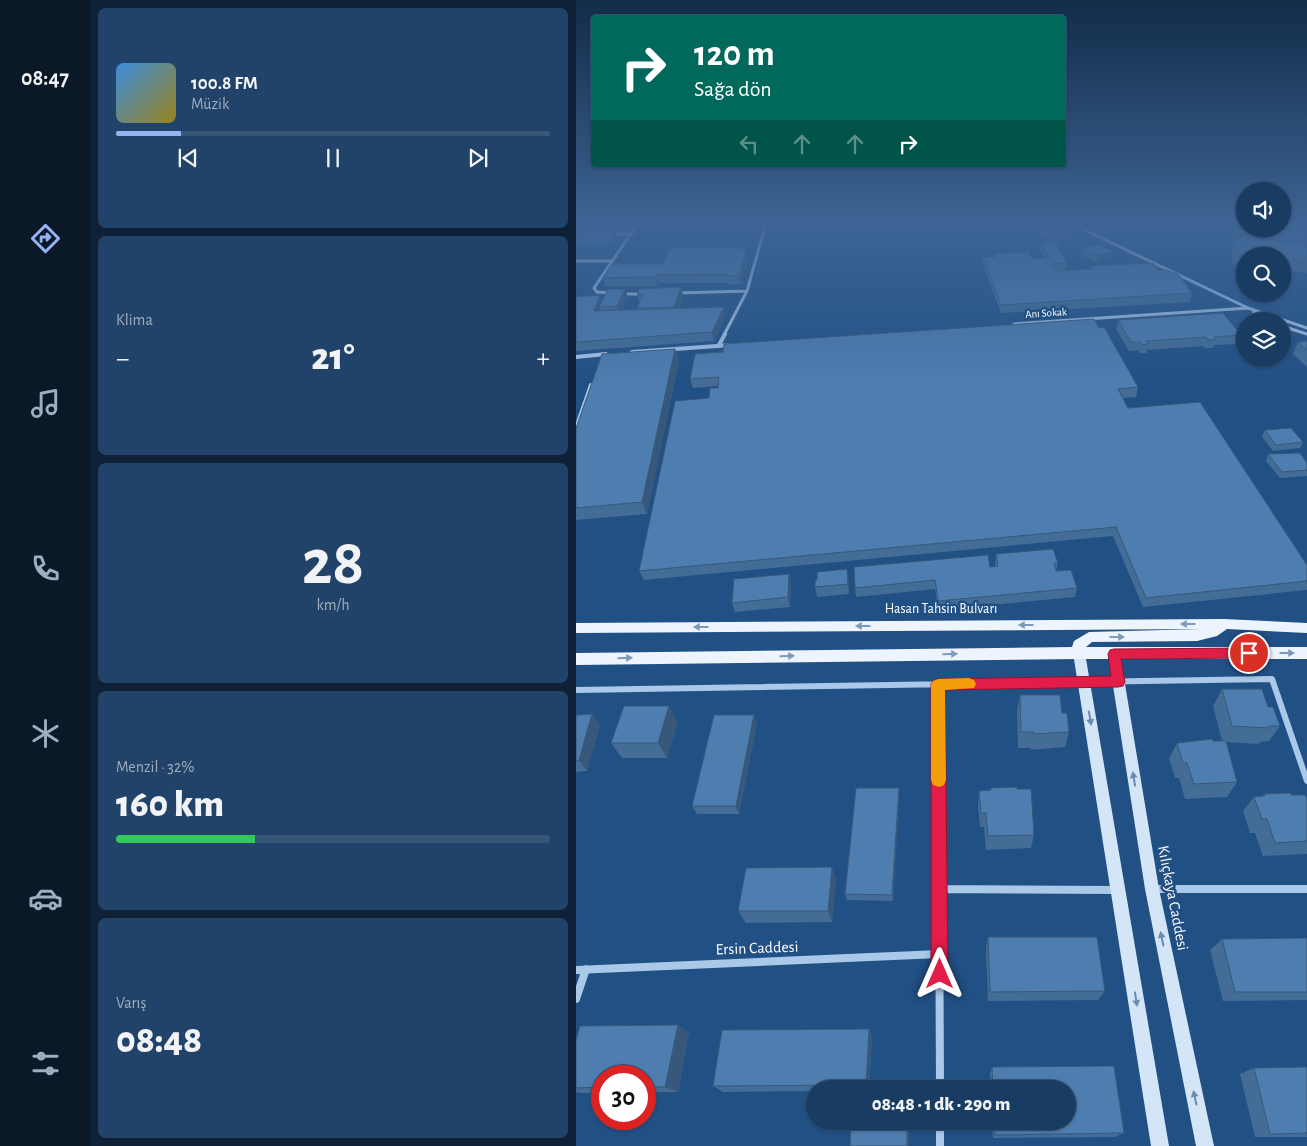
<!DOCTYPE html>
<html lang="tr">
<meta charset="utf-8">
<style>
:root{--surface:#193c63;--page:#224369;--text:#f1f3f6;--muted:#9fadbe;--line:#375678;--accent:#95b2f1}
body{margin:0;font-family:"Alegreya Sans",sans-serif;background:var(--page);color:var(--text);height:100vh;display:flex;flex-direction:column;font-size:19px;white-space:nowrap}
*{box-sizing:border-box;margin:0}
p{font-size:16px;color:var(--muted)}
.icon{flex:none;width:28px;height:28px;fill:none;stroke:currentColor;stroke-width:2;stroke-linecap:round;stroke-linejoin:round}
.map{position:relative;flex:1;overflow:hidden}
.side{display:flex;flex-direction:column;gap:8px;padding:8px;background:#0e2136;width:486px}
.side>*{flex:none}
.hud{position:absolute;left:15px;top:15px;width:475px;height:152px;border-radius:5px;box-shadow:0 1px 4px #0004,0 0 0 1px var(--line);background:#00695c;color:#fff;overflow:hidden}
.tools{position:absolute;left:660px;top:182px;display:grid;gap:10px}
.tools a{display:grid;place-items:center;width:55px;height:55px;border-radius:50%;background:var(--surface);box-shadow:0 1px 4px #0004,0 0 0 1px var(--line);font-size:25px}
.speed{position:absolute;left:15px;top:1065px;display:flex;gap:10px;font-size:25px;font-weight:700;text-align:center}
.speed>*{display:grid;place-content:center;width:65px;height:65px;border-radius:50%;background:var(--surface);box-shadow:0 1px 4px #0004,0 0 0 1px var(--line);line-height:1}
.speed .limit{border:8px solid #d22;background:#fff;color:#111}
.pin{position:absolute;display:grid;place-items:center;width:42px;height:42px;color:#fff;margin:-21px;border:2px solid #fff;border-radius:50%;box-shadow:0 1px 5px #0007}
.me{position:absolute;width:55px;margin:-28px;rotate:0deg;stroke-linejoin:round;filter:drop-shadow(0 0 4px #0008)}
.turn{display:flex;align-items:center;gap:18px;height:105px;padding:0 20px;font-size:22px}
.turn .icon{width:65px;height:65px;stroke-width:2.5}
.turn b{display:block;font-size:35px;line-height:42px}
.lanes{display:flex;align-items:center;height:48px;padding:0 20px;background:#0003;justify-content:center;gap:25px;direction:ltr}
.lanes .off{opacity:.35}
.big{font-size:38px;font-weight:800;line-height:1.1}
.side .card{flex:1;display:flex;flex-direction:column;justify-content:center;gap:8px;min-width:0;padding:0 18px;border-radius:8px;background:var(--page)}
.side .dial{align-items:center;gap:0}
.dial b{font-size:65px;line-height:1}
.song{display:flex;align-items:center;gap:15px}
.cover{width:60px;height:60px;border-radius:8px;background:linear-gradient(135deg,hsl(210 70% 55%),hsl(50 70% 35%))}
.played{height:5px;border-radius:2px;background:linear-gradient(90deg,var(--accent) 15%,var(--line) 15%)}
.keys{display:flex;justify-content:space-around;direction:ltr}
.heat{display:flex;justify-content:space-between;align-items:center;font-size:28px;direction:ltr}
.charge{height:8px;border-radius:4px;background:linear-gradient(90deg,#34c759 32%,var(--line) 0)}
.trip{position:absolute;left:230px;top:1080px;width:270px;height:50px;border-radius:25px;background:var(--surface);box-shadow:0 1px 4px #0004,0 0 0 1px var(--line);font-weight:800;line-height:50px;text-align:center}
main{display:flex;flex:1;min-height:0}
.menu{display:flex;flex-direction:column;width:90px;justify-content:space-around;align-items:center;background:#0a1828;color:var(--muted)}
.menu .icon{width:35px;height:35px}
.menu .active{color:var(--accent)}
.menu b{font-size:22px;color:var(--text)}
.map>svg:first-child{display:block}
.lines{fill:none;stroke-linecap:round;stroke-linejoin:round}
.street-far3{stroke:#aac9e9;stroke-width:3}
.street-far2{stroke:#aac9e9;stroke-width:4}
.street-far1{stroke:#aac9e9;stroke-width:6}
.street{stroke:#aac9e9;stroke-width:8}
.secondary{fill:#d4e5f7;fill-rule:evenodd}
.primary{fill:#edf4fe;fill-rule:evenodd}
.wall{fill:#436c96}
.shaded-wall{fill:#37587a}
.building{fill:#4e7daf;stroke:#37587a}
.oneway{fill:#7d9abb}
.oneway2{fill:#698cb2}
.route{fill:#e11d48;stroke:#92132f}
.slow{fill:#f59e0b}
.labels{text-anchor:middle;dominant-baseline:central;stroke-width:5;stroke-linejoin:round;paint-order:stroke}
.far-street-label{font-size:11px;fill:#fff;stroke:#215084}
.street-label{font-size:14px;fill:#fff;stroke:#215084}
.near-street-label{font-size:16px;fill:#fff;stroke:#215084}
</style>
<main>
<nav class="menu">
<b>08:47</b>
<svg class="icon active" aria-label="directions" viewBox="0 0 24 24"><path d="M12 3l9 9-9 9-9-9zM9 14v-3h6M13 9l2 2-2 2"/></svg>
<svg class="icon" aria-label="music" viewBox="0 0 24 24"><path d="M9 18V5l10-2v13"/><circle cx="6" cy="18" r="3"/><circle cx="16" cy="16" r="3"/></svg>
<svg class="icon" aria-label="phone" viewBox="0 0 24 24"><path d="M5 4h4l2 5-3 2q2 4 5 5l2-3 5 2v4C11 20 4 13 5 4z"/></svg>
<svg class="icon" aria-label="climate" viewBox="0 0 24 24"><path d="M12 3v18M4 7l16 10M4 17L20 7"/></svg>
<svg class="icon" aria-label="car" viewBox="0 0 24 24"><path d="M5 17H2v-5l4-1 3-4h7l3 4 3 1v5h-3M9 17h6M6 11h13"/><circle cx="7" cy="17" r="2"/><circle cx="17" cy="17" r="2"/></svg>
<svg class="icon" aria-label="filters" viewBox="0 0 24 24"><path d="M4 7h16M4 17h16"/><circle cx="9" cy="7" r="2"/><circle cx="15" cy="17" r="2"/></svg>
</nav>
<section class="side">
<div class="card">
<div class="song"><i class="cover"></i><div><b>100.8 FM</b><p>Müzik</p></div></div>
<div class="played"></div>
<div class="keys"><svg class="icon" aria-label="previous" viewBox="0 0 24 24"><path d="M18 5L8 12l10 7zM5 5v14"/></svg><svg class="icon" aria-label="pause" viewBox="0 0 24 24"><path d="M8 5v14M16 5v14"/></svg><svg class="icon" aria-label="next" viewBox="0 0 24 24"><path d="M6 5l10 7-10 7zM19 5v14"/></svg></div>
</div>
<div class="card"><p>Klima</p>
<div class="heat"><a>−</a><b class="big">21°</b><a>+</a></div>
</div>
<div class="card dial"><b>28</b><p>km/h</p></div>
<div class="card"><p>Menzil · 32%</p><b class="big">160 km</b><div class="charge"></div></div>
<div class="card"><p>Varış</p><b class="big">08:48</b></div>
</section>
<div class="map">
<svg width="731" height="1146" viewBox="0 0 731 1146">
<rect width="100%" height="100%" fill="#215084"/>
<g class="lines">
<path class="street-far3" d="M494 223 672 308 731 328
M0 227 4 223
M34 234H56
M0 261H36
M35 293 21 292 18 288 62 223
M101 293 171 291
M46 294H67
M678 312 695 321
M438 324 672 308
M706 326 731 334
M148 335 171 291 190 223"/>
<path class="street-far2" d="M143 345 149 334
M56 352 155 345
M0 357 30 354
M0 428 15 385"/>
<path class="street-far1" d="M362 684 363 870
M0 690 696 679 731 781"/>
<path class="street" d="M363 868 364 1089
M363 889 540 890
M576 889H731
M0 970 363 954
M0 999 10 969
M364 1121V1146"/>
<path class="secondary" d="M503 648 507 650 509 653 593 1146H575L497 653 499 650Z
M538 649 542 651 544 654 583 889 638 1146H620L569 889 532 654 534 651Z"/>
<path class="primary" d="M648 619 731 623V633L651 629 641 636 621 641 516 642 510 647H731V659H503L0 665V653L496 647 498 641 513 632 625 629 0 633V623Z"/>
</g>
<path class="wall" d="M456 223H503L507 225 505 233 496 236 492 234 491 238 481 242 456 229Z
M652 223H669V229H706V223H731V273L706 270V256H669V266L656 264V233L652 232Z
M0 229 42 237 37 245H0Z
M465 242 491 263 490 271 515 269 516 266 582 270 616 293 614 302 425 313 407 266V257H418V254L456 259 468 258 464 250Z
M168 248 172 260 165 284 153 285 152 283H83L81 286H30L27 278 86 264Z
M507 249 535 256 521 262 506 255Z
M63 289 107 295 103 308 150 315 138 341 0 351V297L26 301 52 297 46 310H62L61 308 63 303 61 294Z
M542 320 665 335 662 344 638 345 637 348H629L627 346 571 350 570 353H564L562 350 553 351 540 329Z
M523 328 562 387 560 397 547 398 552 408 731 565V590L567 607 537 536 68 580 63 571 133 398 142 388V386L117 388 114 379Z
M731 341V367L717 354 722 342Z
M99 349 103 361 71 514 0 520V428Z
M689 430 727 442 724 448 697 451 686 437Z
M692 454 731 463V476L704 478 690 461Z
M420 554 482 563 480 571 501 588 499 597 362 610 359 589 280 597 279 588 419 566V563Z
M213 574 215 584 214 607 159 612 156 603Z
M273 578V594L241 597 239 587Z
M646 689 692 707 704 726 693 741 684 742 683 744 650 742 661 782 651 797 609 799 603 778H599L593 758 601 743 646 741 637 706Z
M444 695 486 713 493 732 489 747 455 750V748H442L441 711Z
M16 714 24 725 11 771 0 772V715Z
M102 722 91 758H46L35 743Z
M181 723 163 814H121L116 806Z
M415 788 458 835 455 848 410 850 408 827H404L402 805 403 791 414 790Z
M688 794 715 795 731 799V854L687 856 679 833H674L667 811 678 797 686 796Z
M323 796 317 901 271 900 269 894Z
M256 867 260 880 256 922 170 923 162 911Z
M412 937 529 991 522 1000 412 1001 410 948Z
M731 938V1000L647 1001 634 950 646 939Z
M293 1029 296 1036 293 1089H239V1091L147 1092 137 1086Z
M113 1032 102 1092H69V1076H26V1093H4L0 1092V1040Z
M538 1066 548 1133 539 1137 417 1138 416 1121H491V1089H415L414 1073 416 1067Z
M731 1067V1137H679L664 1074 678 1068Z"/>
<path class="shaded-wall" d="M477 223H486V224L476 227Z
M507 225 505 233 496 236 497 228Z
M39 229 42 237 37 245 34 237Z
M492 230 491 238 481 242 482 234Z
M168 248 169 255 170 251 172 260 165 284 163 276 167 252Z
M536 251 535 256 521 262 522 256Z
M80 275 83 283 81 286 79 277Z
M105 287 107 295 101 316 98 307Z
M49 289 52 297 44 315 41 306Z
M24 295 27 304 23 307 25 311H18Z
M148 307 150 315 138 341 136 332Z
M99 349 103 361 71 514 66 502Z
M271 569 273 578V594L272 584Z
M213 574 215 584 214 607 212 597Z
M93 706 102 722 91 758 82 743Z
M16 714 24 725 11 771 3 760Z
M178 715 181 723 163 814 160 806Z
M323 788V796L317 901 316 895Z
M256 867 260 880 256 922 252 911Z
M102 1025 113 1032 102 1092 89 1087Z
M293 1029 296 1036 293 1089H292L290 1085Z
M331 1127 333 1130V1146H331Z"/>
<path class="building" d="M462 223H478L492 230 482 234Z
M488 223H503L507 225 497 228Z
M659 223H669V229H693L731 233V240L660 233Z
M706 223H731V229L706 227Z
M0 229H39L34 237H0Z
M659 236 731 243V261L706 259V256H684L660 254Z
M479 241 491 263 476 264 480 271 518 269 516 266 577 263 582 270H590L602 274 616 293 425 305 407 257H420L418 254 453 252 456 259 473 258 465 242Z
M521 244 536 251 522 256 507 249Z
M95 248H168L167 252 170 251 163 276H151V274L80 275 79 277 27 278 36 264H86Z
M105 287 98 307 61 308 67 294H61L63 289Z
M32 289H49L41 306 23 307Z
M24 295 18 311 148 307 136 332 0 342V297Z
M647 313 665 335 638 337 640 339 631 340 630 337 570 341 572 344 566 345 564 342H555L542 320Z
M518 319 523 328 528 327 562 387 542 389 552 408 624 402 731 565V581L570 598 540 527 63 571 99 401 133 398 134 388H142L143 377 114 379 119 354 147 352 148 344Z
M731 341V350L722 342Z
M99 349 66 502 0 508V428L26 354Z
M715 428 727 442 700 445 689 430Z
M724 453 731 463V470L706 472 692 454Z
M477 549 482 563H478L480 571 495 570 501 588 362 601 359 580 279 588 278 567 412 555 414 567 422 566 420 554Z
M271 569 272 584 239 587V581L241 580V572Z
M213 574 212 597 156 603 158 579Z
M646 689H686L692 707H697L704 726H693L694 728 656 726Z
M444 695H484L486 713H491L493 732 458 734V732H445Z
M48 706H93L82 743H35Z
M16 714 3 760 0 761V715Z
M138 715H178L160 806H116Z
M636 739 637 741H650L661 782 618 784 611 763H607L601 743Z
M441 787V789H455L458 835 412 836 410 813H405L403 791 415 790V788Z
M280 788H323L316 895 269 894Z
M715 793V795H729L731 799V841L699 843 691 819H686L678 797 689 796 688 794Z
M256 867 252 911H162L170 868Z
M412 937H521L529 991 414 992Z
M731 938V992H659L646 939Z
M102 1025 89 1087H69V1076H26V1087L0 1088V1040L4 1026Z
M293 1029 290 1085 137 1086 146 1030Z
M538 1066 548 1133 419 1135V1121H491V1089H417L416 1067Z
M731 1067V1133L694 1134 678 1068Z
M275 1127H331V1146H274Z"/>
<defs><path id="oneway-solid" d="M-6-.8H1V-3.2L6.5 0L1 3.2V.8H-6Z" transform="scale(1.25)"/></defs>
<g class="oneway">
<use href="#oneway-solid" transform="translate(612 624) rotate(180)"/>
<use href="#oneway-solid" transform="translate(450 625) rotate(180)"/>
<use href="#oneway-solid" transform="translate(287 626) rotate(180)"/>
<use href="#oneway-solid" transform="translate(125 627) rotate(180)"/>
<use href="#oneway-solid" transform="translate(541 637)"/>
<use href="#oneway-solid" transform="translate(711 653)"/>
<use href="#oneway-solid" transform="translate(374 654) rotate(-1)"/>
<use href="#oneway-solid" transform="translate(211 656) rotate(-1)"/>
<use href="#oneway-solid" transform="translate(49 658) rotate(-1)"/>
</g>
<g class="oneway2">
<use href="#oneway-solid" transform="translate(514 718) rotate(80)"/>
<use href="#oneway-solid" transform="translate(558 779) rotate(-99)"/>
<use href="#oneway-solid" transform="translate(586 939) rotate(-102)"/>
<use href="#oneway-solid" transform="translate(560 999) rotate(81)"/>
<use href="#oneway-solid" transform="translate(619 1098) rotate(-102)"/>
</g>
<linearGradient id="sky" x2="0" y2="1"><stop stop-color="#122c49"/><stop offset="0.58" stop-color="#3d6494"/><stop offset="1" stop-color="#3d6494" stop-opacity="0"/></linearGradient>
<rect width="731" height="384" fill="url(#sky)"/>
<path class="route" d="M673 648 677 650 679 653 677 657 673 658 545 659 549 682 547 686 542 687 369 690 372 974 370 980 364 982 357 980 355 974V684L357 681 362 679 535 676 532 654 534 650 538 649Z"/>
<path class="slow" d="M393 678 398 680 400 684 398 688 369 690 370 780 368 785 363 787 357 785 355 780V684L357 681 362 679Z"/>
<g class="labels">
<g class="far-street-label">
<text transform="translate(470 313) rotate(-4)">Anı Sokak</text>
</g>
<g class="street-label">
<text x="365" y="609">Hasan Tahsin Bulvarı</text>
</g>
<g class="near-street-label">
<text transform="translate(597 898) rotate(79)">Kılıçkaya Caddesi</text>
<text transform="translate(181 948) rotate(-2)">Ersin Caddesi</text>
</g>
</g>
</svg>
<div class="tools">
<a><svg class="icon" aria-label="sound" viewBox="0 0 24 24"><path d="M4 9h4l5-4v14l-5-4H4zM17 9q2 3 0 6"/></svg></a>
<a><svg class="icon" aria-label="search" viewBox="0 0 24 24"><circle cx="10" cy="10" r="6"/><path d="M15 15l6 6"/></svg></a>
<a><svg class="icon" aria-label="layers" viewBox="0 0 24 24"><path d="M12 4l9 5-9 5-9-5zM3 14l9 5 9-5"/></svg></a>
</div>
<div class="speed"><div class="limit">30</div></div>
<div class="pin" style="left:673px;top:653px;background:#d93025"><svg class="icon" aria-label="arrive" viewBox="0 0 24 24"><path d="M6 21V4h12l-3 4 3 4H6"/></svg></div>
<svg class="me" style="left:364px;top:974px" viewBox="-20 -20 40 40"><path d="M0-17L14 15 0 8-14 15z" fill="#e11d48" stroke="#fff" stroke-width="4"/></svg>
<div class="trip">08:48 · 1 dk · 290 m</div>
<div class="hud">
<div class="turn"><svg class="icon" aria-label="right" viewBox="0 0 24 24"><path d="M7 20v-9h11M14 6l5 5-5 5"/></svg><div><b>120 m</b>Sağa dön</div></div>
<div class="lanes"><svg class="icon off" aria-label="left" viewBox="0 0 24 24"><path d="M17 20v-9H6M10 6l-5 5 5 5"/></svg><svg class="icon off" aria-label="ahead" viewBox="0 0 24 24"><path d="M12 20V5M6 11l6-6 6 6"/></svg><svg class="icon off" aria-label="ahead" viewBox="0 0 24 24"><path d="M12 20V5M6 11l6-6 6 6"/></svg><svg class="icon" aria-label="right" viewBox="0 0 24 24"><path d="M7 20v-9h11M14 6l5 5-5 5"/></svg></div>
</div>
</div>
</main>
